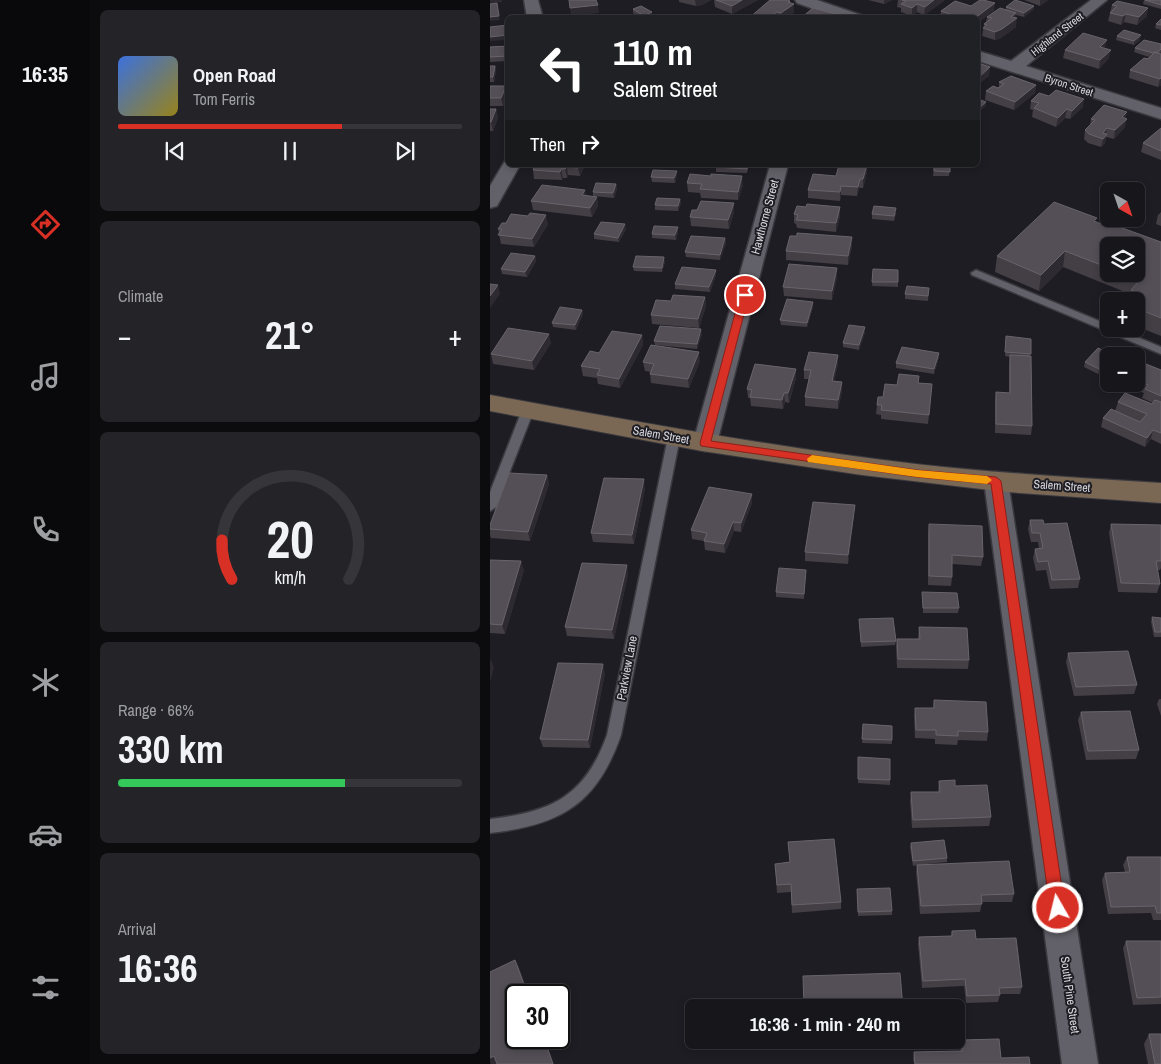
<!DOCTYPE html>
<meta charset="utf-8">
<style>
:root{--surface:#16161b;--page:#232328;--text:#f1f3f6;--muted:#9e9fa3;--line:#35353a;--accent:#d93025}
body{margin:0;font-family:"Archivo Narrow",sans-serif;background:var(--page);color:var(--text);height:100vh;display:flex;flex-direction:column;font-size:19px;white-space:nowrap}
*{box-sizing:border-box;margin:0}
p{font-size:16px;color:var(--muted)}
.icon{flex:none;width:28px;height:28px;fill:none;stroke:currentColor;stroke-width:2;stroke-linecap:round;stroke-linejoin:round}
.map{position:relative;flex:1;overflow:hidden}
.side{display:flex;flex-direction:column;gap:10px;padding:10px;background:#0c0c0f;width:400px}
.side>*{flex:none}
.banner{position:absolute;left:15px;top:15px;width:475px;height:152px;border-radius:8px;box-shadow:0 2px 8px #0003,0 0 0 1px var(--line);background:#202124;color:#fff;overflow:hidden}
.needle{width:32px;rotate:140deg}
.controls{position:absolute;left:610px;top:182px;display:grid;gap:10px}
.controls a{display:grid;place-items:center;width:45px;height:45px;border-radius:8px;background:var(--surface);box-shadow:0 2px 8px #0003,0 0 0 1px var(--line);font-size:25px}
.speed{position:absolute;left:15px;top:984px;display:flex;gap:10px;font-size:25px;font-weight:700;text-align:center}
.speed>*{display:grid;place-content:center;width:65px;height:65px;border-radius:50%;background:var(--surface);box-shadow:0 2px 8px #0003,0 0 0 1px var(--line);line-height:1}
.speed .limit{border:2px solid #111;border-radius:8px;background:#fff;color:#111}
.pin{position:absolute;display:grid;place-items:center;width:42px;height:42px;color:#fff;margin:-21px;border:2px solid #fff;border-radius:50%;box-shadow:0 1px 5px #0007}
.me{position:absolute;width:55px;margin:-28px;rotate:352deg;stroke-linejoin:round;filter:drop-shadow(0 0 4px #0008)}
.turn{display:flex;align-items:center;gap:18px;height:105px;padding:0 25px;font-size:22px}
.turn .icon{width:65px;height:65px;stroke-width:2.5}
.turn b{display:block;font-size:35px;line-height:42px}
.then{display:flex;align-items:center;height:48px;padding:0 25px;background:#0003;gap:10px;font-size:19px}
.big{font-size:38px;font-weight:800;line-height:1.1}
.side .widget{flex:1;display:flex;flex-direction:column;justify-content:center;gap:8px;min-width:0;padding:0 18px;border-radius:8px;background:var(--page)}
.side .dial{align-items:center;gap:0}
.dial svg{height:130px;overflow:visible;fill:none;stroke:var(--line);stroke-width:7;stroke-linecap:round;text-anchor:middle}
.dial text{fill:var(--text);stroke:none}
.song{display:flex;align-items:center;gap:15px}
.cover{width:60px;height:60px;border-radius:8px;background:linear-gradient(135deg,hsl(220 70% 55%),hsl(50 70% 35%))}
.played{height:5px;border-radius:2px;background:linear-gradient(90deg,var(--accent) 65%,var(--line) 65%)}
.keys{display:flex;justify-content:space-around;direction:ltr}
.heat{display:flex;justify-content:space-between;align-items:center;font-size:28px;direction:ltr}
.charge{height:8px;border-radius:4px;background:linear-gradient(90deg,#34c759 66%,var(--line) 0)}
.trip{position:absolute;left:195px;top:999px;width:280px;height:50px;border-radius:8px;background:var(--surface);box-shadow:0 2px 8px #0003,0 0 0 1px var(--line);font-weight:800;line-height:50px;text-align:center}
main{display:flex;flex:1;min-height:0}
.tabs{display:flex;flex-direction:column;width:90px;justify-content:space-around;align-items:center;background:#09090b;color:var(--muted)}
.tabs .icon{width:35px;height:35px}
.tabs .active{color:var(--accent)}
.tabs b{font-size:22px;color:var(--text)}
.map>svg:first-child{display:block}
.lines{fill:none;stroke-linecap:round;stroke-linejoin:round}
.lane-casing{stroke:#3a393f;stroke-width:3}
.street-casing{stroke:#3a393f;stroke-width:3}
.secondary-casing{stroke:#3a393f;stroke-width:2}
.lane{fill:#626169;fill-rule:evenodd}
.street{fill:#626169;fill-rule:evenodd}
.secondary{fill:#7a6854;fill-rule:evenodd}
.wall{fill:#443e45;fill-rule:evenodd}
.shaded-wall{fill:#2e2a31}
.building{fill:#544f56;stroke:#69646b}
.route{fill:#d93025;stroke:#8d1f18}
.slow{fill:#f59e0b}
.labels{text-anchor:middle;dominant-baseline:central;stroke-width:4;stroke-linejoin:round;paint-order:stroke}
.far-street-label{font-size:11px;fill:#d8d7dc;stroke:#1e1d24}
.street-label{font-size:12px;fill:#d8d7dc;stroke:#1e1d24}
</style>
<main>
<nav class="tabs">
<b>16:35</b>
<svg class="icon active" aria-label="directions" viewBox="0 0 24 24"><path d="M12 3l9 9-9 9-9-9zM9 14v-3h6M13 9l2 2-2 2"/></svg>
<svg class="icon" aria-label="music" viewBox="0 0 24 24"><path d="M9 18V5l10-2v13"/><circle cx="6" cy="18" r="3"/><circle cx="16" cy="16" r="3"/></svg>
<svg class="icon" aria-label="phone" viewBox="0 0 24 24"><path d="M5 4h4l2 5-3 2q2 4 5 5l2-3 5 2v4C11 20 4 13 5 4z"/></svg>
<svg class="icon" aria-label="climate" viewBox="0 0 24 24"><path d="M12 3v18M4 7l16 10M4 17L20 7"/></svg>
<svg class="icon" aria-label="car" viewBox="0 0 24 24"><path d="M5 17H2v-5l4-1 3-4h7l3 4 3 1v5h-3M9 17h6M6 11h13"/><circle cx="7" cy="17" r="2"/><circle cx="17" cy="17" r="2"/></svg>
<svg class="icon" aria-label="filters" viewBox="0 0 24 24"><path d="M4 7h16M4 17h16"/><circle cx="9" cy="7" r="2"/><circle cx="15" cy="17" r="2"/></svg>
</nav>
<section class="side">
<div class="widget">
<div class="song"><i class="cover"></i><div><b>Open Road</b><p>Tom Ferris</p></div></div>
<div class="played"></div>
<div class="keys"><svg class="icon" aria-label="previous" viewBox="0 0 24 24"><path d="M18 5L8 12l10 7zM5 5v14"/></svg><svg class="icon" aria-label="pause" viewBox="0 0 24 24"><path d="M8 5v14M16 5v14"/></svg><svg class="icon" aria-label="next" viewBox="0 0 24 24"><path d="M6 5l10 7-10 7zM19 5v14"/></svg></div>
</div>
<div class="widget"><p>Climate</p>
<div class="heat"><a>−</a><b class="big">21°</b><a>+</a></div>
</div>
<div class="widget dial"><svg viewBox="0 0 100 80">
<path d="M14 69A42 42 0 1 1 86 69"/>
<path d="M14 69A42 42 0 0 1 8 45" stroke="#d93025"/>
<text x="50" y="56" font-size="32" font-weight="700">20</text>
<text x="50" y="72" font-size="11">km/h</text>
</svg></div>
<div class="widget"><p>Range · 66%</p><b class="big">330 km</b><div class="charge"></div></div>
<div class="widget"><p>Arrival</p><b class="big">16:36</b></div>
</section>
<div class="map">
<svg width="671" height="1064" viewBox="0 0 671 1064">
<rect width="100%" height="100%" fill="#1e1d24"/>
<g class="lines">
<g class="lane-casing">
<path id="lane" d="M486 270 619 325V329H628L671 347V354L482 275 481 273Z
M38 406 44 410 6 507 0 511V492L32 410Z
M184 433 190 437 131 735C107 804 71 825 0 833V819C62 812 95 796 117 735L178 437Z"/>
</g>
<g class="street-casing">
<path id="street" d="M34 0H48L53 18H37Z
M305 0H327L371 15 373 18H349L307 3Z
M601 0H617L536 66 671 108V119L488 61V51L521 61Z
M18 160V165H30L7 206 0 208V186L15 161Z
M280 165H298L227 443 223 449 215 451 207 449 203 443Z
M506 472 514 475 518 481 608 1064H572L494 481 498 475Z"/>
</g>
<g class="secondary-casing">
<path id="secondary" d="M0 395C141 421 283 447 426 464 507 473 589 478 671 483V503L517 492 372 475 212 451 0 411Z"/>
</g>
<use href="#lane" class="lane"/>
<use href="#street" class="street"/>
<use href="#secondary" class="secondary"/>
</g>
<path class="wall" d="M189 0H221L212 5 206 6 189 2Z
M224 0H268L242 14 225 7Z
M378 0H402L394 4Z
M408 0H454V1L434 15 427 12 422 16 411 12V8L407 7Z
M534 0H558L550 6Z
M654 0H671V9L653 4Z
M300 1V3L304 4V12L297 18H259Z
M622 5 657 16 647 25 634 22 631 25 618 21Z
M481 6 504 11 488 18H450L451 11Z
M544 6 543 10 534 17 526 15V27L511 38 505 40 492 36 494 24 496 22 497 17 516 10V7Z
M143 9 163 17 160 18H150L143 13Z
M671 19V30L665 28 666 24Z
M627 36 650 40 644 45 626 40Z
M671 44V52L670 54 671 85 668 87 639 78 640 70 659 57 644 52 645 48Z
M18 46V61L0 62V47Z
M615 49 619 58 609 69 573 58 575 50Z
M0 66H5L6 70 4 82H0Z
M509 82 546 85 545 93 524 110 495 100 496 91 509 88Z
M0 86H16L18 95 13 106H0Z
M541 101 593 107 580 119 575 118 566 127 542 117 543 110 540 109Z
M0 109H6L8 118 3 131H0Z
M635 118V127L624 139 616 137 615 143 611 147 598 143 594 139 595 130 600 125 601 119Z
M671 128V160L651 152 653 143Z
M45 165H95L90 176 78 175 77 178H73L72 180 44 179 43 170Z
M226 165H259L257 173 226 172Z
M444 165H460L459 176H443Z
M187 171V175L185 183 162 182 161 177Z
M377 172 373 188H369L367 196 351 195 350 201 318 198V190L346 176Z
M197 183 253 185 248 200 211 198 210 193 198 192Z
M126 184 127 189 124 198 103 196V192Z
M96 196 107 197 108 206 102 217 43 210 41 201Z
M190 199 191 203 188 211 165 210V205Z
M316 207H350V216L346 232 307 228 306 224 304 223V214Z
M244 212 239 229 201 226 200 217Z
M671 212V226L666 224 668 215Z
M406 213 404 221 382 219V214Z
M606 222 621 228 671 242V336L646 326V301H638L640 294 573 267 549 291 505 272 507 256ZM619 246 646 274H619Z
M58 224 44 247 11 244 8 229Z
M136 229 129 242 104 239V234Z
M188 232 186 240 162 238V234Z
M362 237V246L358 265 296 260V251Z
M235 238 236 243 230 260 196 257 195 252Z
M45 256 46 261 37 277 12 274 11 269Z
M175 262 172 272 144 271 143 267Z
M347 268V277L342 300 294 296 293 287Z
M383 269 408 270V287L382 286Z
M226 275 220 292 185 289V284Z
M439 288 438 301 415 299V294Z
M215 297 216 306 209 328 162 324 161 315 181 301Z
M323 307 317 327 291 325 290 320Z
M92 310 93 314 86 330 63 327 62 323Z
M375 332 369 350 353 347V343Z
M212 334 207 349 165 345 164 341Z
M152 335 153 345 130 388 108 384 107 378 93 376 91 366 109 353Z
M541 339 540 356 542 426 541 435 505 433V401L506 392 519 393V364L520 357 515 356 516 341Z
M61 343 44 370 3 364 1 354Z
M608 348 623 355V356H619V363L608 374 594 367 595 362Z
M449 353V357L444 374 406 368V363Z
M348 355V364L344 381 352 391 348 409 315 406V397L319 379H314V370Z
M646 360 671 370V444L661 439 655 447 611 427 613 418 650 422 625 411 628 402 662 404 663 403 652 398 654 393 632 384H646Z
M210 361 199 388 161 383 160 374 161 372 155 371 153 362Z
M306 378 299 403 295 402 293 409 261 406 260 398H258L257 389Z
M428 383 442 384 438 424 391 419V415L386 414 387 405 393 397 407 385Z
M57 475 59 484 40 541 1 538 0 535V525Z
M155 488 144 544 103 542 101 533Z
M262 494V503L251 532 244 531 235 553 215 550 214 541 202 539 201 530Z
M364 514 358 564 315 561V552Z
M540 520 554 524 590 579 588 588 560 589 556 570 546 571 543 558 545 549H549L548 542H541L538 529Z
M439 524 493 557 491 566 462 564V577L461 586 438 585V533Z
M621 524 671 525V568L670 570H667L670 584 667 593 628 592 619 533Z
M0 560 34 570 15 634 0 633Z
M316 570 314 599 286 597V592Z
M138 574 124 639 77 636 75 627Z
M432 592 469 608 468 613H433Z
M662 617 671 618V637H664L661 622Z
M369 619 406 641 405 645 371 647Z
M429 627 479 660 478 669 407 668 406 647 407 639H428Z
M578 653 647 685 644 694 584 696 576 662Z
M115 673 100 748 53 747 50 739Z
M669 699H671V716L667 704Z
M444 700 498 732 497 741 468 740 467 745 445 744V739L425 738 424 716 425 708H443Z
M591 712 649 750 646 759 596 760 588 720Z
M373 724 402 726V744L372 743Z
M368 757 400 759V785L368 783Z
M449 781 465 786 501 817 499 826 422 828 420 801 421 792H448Z
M421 843 457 858V862L437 864 524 894 522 902H492L490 912 430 914 426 872 427 865 423 866 420 847Z
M637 857H671V920H663L661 913 618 914 612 880 615 873 635 872 633 865Z
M285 864 351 902V909L302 913 301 892 287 893Z
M367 889 402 911V915L368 916Z
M462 931 486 939 532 987 530 994H510L508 1002 476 1003 474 986 432 988 428 944 429 937 461 936Z
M636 941H671V1004L643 1005 633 948Z
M659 1034 671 1064H658L654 1044Z
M472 1040 511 1058 540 1064H424L423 1059 424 1052 470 1051V1047Z"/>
<path class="shaded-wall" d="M0 0H12V2L0 3Z
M205 0H221L212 5 206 6Z
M252 0H268L242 14V6Z
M394 0H402L394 4Z
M444 0H454V1L434 15 435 7Z
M550 0H558L550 6Z
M300 1V7L304 4V12L297 18H292L291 13 298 2Z
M505 3 504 11 488 23V18H485Z
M427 4V12L422 16V8Z
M108 5 109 13 81 16 80 8Z
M544 6 543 10 534 17V13Z
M658 8 657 16 647 25 649 17Z
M162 12 163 17 160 18H154V16Z
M287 12V18H283V15Z
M526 13V19L527 18 526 27 511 38 505 40V32Z
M636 14 634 22 631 25 633 16Z
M9 16 10 20 0 21V17Z
M18 35V40L0 41V37Z
M651 35 650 40 644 45V41Z
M617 40 615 48 610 47Z
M621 50 619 58 609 69 610 60Z
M5 66 6 70 4 82 3 77Z
M500 67 499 76 488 85V78Z
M671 78V85L668 87 670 79Z
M546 85 545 93 524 110 525 102Z
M16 86 18 95 13 106 11 98Z
M594 99 593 107 580 119 582 111Z
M496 102V106L488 113V109Z
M6 109 8 118 3 131 1 122Z
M577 109 575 118 566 127 568 118Z
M637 112 635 120 637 119 635 127 624 139 625 130 632 117Z
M617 128 615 143 611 147 613 139V133Z
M89 165H95L90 176 88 168Z
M377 165V172L373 188V179Z
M77 167 78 175 77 178 75 169Z
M71 169 73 178 72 180 70 172Z
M187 171V175L185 183 184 178Z
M252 176 253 185 248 200V192Z
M370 179 369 188 367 196 368 187Z
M126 184 127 189 124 198 123 193Z
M351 186V195L350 201V192Z
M95 190 97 199 92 195Z
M107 197 108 206 102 217 100 208Z
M190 199 191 203 188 211V206Z
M244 203V212L239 229 238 220Z
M350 207V216L346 232V223Z
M56 215 58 224 44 247 42 239Z
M135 224 136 229 129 242 128 238Z
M188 227V232L186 240 185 235Z
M362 237V246L358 265V256Z
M235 238 236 243 230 260V255Z
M575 251 573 267 549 291 551 275Z
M45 256 46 261 37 277 35 272Z
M174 257 175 262 172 272V268Z
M347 268V277L342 300V291Z
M226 270V275L220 292 219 287Z
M8 285 10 294 0 308V296Z
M215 297 216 306 209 328 208 319Z
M323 302V307L317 327V323Z
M92 310 93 314 86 330 85 325Z
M375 327V332L369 350V345Z
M211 329 212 334 207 349V344Z
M59 334 61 343 44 370 42 361Z
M152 335 153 345 130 388 129 379Z
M209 352 210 361 199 388 198 379Z
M449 353V357L444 374V369Z
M348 355V364L342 390V381Z
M619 359V363L608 374 609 369Z
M306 369V378L299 403 298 393Z
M352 382V391L348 409V400Z
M294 393 295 402 293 409 292 400Z
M663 430 661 439 655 447 657 438Z
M57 475 59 484 40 541 38 532Z
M154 479 155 488 144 544 142 535Z
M262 494V503L251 532V523Z
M365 505 364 514 358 564V555Z
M243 522 244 531 235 553 234 544Z
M31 561 34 570 15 634 12 625Z
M137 565 138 574 124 639 122 630Z
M1 659 4 668 0 682V662Z
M113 664 115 673 100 748 98 740Z
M25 960 29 967 39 995H38Z
M54 1038 64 1064H63Z
M4 1056 8 1063 6 1064H1L0 1062V1058Z"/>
<path class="building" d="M79 0H106L108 5 80 8Z
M226 0H252L242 6Z
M280 0H298L300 1 298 2 304 4 291 13 287 12 283 15 287 16 284 18H259Z
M412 0H444L435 7 427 4 422 8 411 4 416 1Z
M490 0H493L505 3 485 18H456L460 14 451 11 465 1 481 6Z
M525 0 544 6 534 13 516 7Z
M655 0H671V5Z
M627 1 658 8 649 17 636 14 633 16 620 13 627 6 622 5Z
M7 3 9 16 0 17V4Z
M151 6 162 12 154 16 143 9Z
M323 8 345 14 340 18H311Z
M510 8 526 13 521 17 527 18 512 29 505 32 493 28 497 25 494 24 502 18 497 17Z
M671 19V25L666 24Z
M18 25V35L0 37V27Z
M634 30 651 35 644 41 627 36Z
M593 33 617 40 610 47 621 50 610 60 575 50Z
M654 40 671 44V49L667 53 665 52 663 53 645 48Z
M18 46V56L0 57V47Z
M665 52 671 54V78L670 79 640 70 654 58 658 59Z
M488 63 500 67 488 78Z
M0 66H5L3 77H0Z
M521 76 546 85 525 102 496 91 503 86 508 88 514 84 509 82Z
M0 86H16L11 98H0Z
M566 90 594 99 582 111 577 109 568 118 544 108 549 103 541 101 549 93 559 96Z
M488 99 496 102 488 109Z
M614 105 637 112 632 117 637 119 625 130 617 128 613 133 617 134 613 139 599 134 595 130 605 120 601 119Z
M0 109H6L1 122H0Z
M671 128V151L653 143Z
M45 165H89L88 168 77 167 75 169H71L70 172 43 170Z
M226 165H257V169L225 167Z
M349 165H377L373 179H370L368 187 351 186 350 192 318 190 323 174 346 176Z
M444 165H460V172L444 171Z
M163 170 187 171 184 178 161 177Z
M200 174 221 176V174L252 176 248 192 210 189 212 184 197 183Z
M106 183 126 184 123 193 103 192Z
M52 185 95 190 92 195 107 197 100 208 41 201Z
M167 198 190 199 188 206 165 205Z
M211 201 244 203 238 220 200 217 202 210H207Z
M564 202 607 218 604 221 621 228 624 225 671 242V318L646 308V301H641L648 293 641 290 650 280 633 274H646V246H619V268L575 251 551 275 507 256Z
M317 204 350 207 346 223 306 220 308 215 304 214 307 206 316 207Z
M384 206 406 208 404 216 382 214Z
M40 213 56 215 42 239 8 235 12 229H8L12 223H16L21 214 38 216Z
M111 222 135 224 128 238 104 234Z
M164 226 188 227 185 235 162 234Z
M307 233 362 237 358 256 296 251 300 236H307Z
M201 236 235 238 230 255 195 252Z
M21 253 45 256 35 272 11 269Z
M146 256 174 257 172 268 143 267Z
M299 264 347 268 342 291 293 287Z
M192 267 226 270 219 287 185 284Z
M383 269 408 270V282H382Z
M0 284 8 285 0 296Z
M417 286 439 288 438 296 415 294Z
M183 295 215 297 208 319 161 315 166 300 181 301Z
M297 299 323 302 317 323 290 320Z
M70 307 92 310 85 325 62 323Z
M359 325 375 327 369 345 353 343Z
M170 326 211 329 207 344 164 341Z
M18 328 59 334 42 361 1 354Z
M122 331 152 335 129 379 107 375 110 369 91 366 100 351 109 353Z
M516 336 541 339V354L515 352Z
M161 345 209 352 198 379 160 374 164 364 153 362Z
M412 347 449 353 444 369 406 363Z
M608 348 623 355 622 356H619V359L609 369 595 362Z
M319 352 348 355 342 381 352 382 348 400 315 397 321 370H314Z
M520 355 541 356 542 426 506 424V392L520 393Z
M646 360 671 370V396L655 389 658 385 646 380Z
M265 364 306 369 298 393H294L292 400 260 397 262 390 257 389Z
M409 374 429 376 428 383 442 384 439 415 391 410 392 405H387L388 397H393L395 384 407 385Z
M635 393 662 404 665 400 671 402V433L663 430 657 438 613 418 621 409 650 422 657 414 628 402Z
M19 473 57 475 38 532 0 529V525Z
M114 478 154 479 142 535 101 533Z
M219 487 262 494 251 523 243 522 234 544 214 541 217 533 201 530Z
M323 502 365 505 358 555 315 552Z
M540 520H553L554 524 577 523 590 579 562 580 558 561 548 562 545 549 553 548 550 533H542Z
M439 524 492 526 493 557 462 555V577L439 576Z
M621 524 671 525V561H666L670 584 631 583Z
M0 560 31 561 12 625 0 624Z
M92 563 137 565 122 630 75 627Z
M289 568 316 570 314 594 286 592Z
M432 592 467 593 469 608H433Z
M662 617 671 618V632H665Z
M403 618 406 641 371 642 369 619Z
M429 627 477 628 479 660 408 659 407 639H430Z
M638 651 647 685 586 687 578 653Z
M68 663 113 664 98 740 50 739Z
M444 700 496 702 498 732 468 731V736L446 735V730H426L425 708H444Z
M640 711 649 750 598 751 591 712Z
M373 724 402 726V740L372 739Z
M368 757 400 759V780L368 779Z
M465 780V786L497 785 501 817 423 820 421 792H450L449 781Z
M344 839 351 902 302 905 301 884 287 885 285 864 300 862 298 842Z
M454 840 457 858 423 861 421 843Z
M637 857H671V913H667L665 906 621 907 615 873 640 872Z
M519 861 524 894 491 895 492 904 431 906 427 865Z
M400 888 402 911 368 912 367 889Z
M485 930 486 939 526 938 532 987 509 988 510 995 477 996 475 979 433 981 429 937 462 936V931Z
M636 941H671V997L647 998Z
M25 960 38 995H26V1038H54L63 1064H7L4 1056 0 1058V972Z
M410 973 413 1008H314L313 976Z
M659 1034H671V1064H665Z
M509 1039 511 1058 539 1057 540 1064H425L424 1052 473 1051 472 1040Z"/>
<path class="route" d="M255 292 259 295 221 441 427 470 506 477 511 481 575 908 573 913 568 915 563 913 560 908 501 484 427 477 211 446 210 443 250 295Z"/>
<path class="slow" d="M322 455 427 470 497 476 502 480 497 484 427 477 318 462 317 459Z"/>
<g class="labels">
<g class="far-street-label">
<text transform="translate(567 34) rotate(-38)">Highland Street</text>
<text transform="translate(579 85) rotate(18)">Byron Street</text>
</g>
<g class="street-label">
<text transform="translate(275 217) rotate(-75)">Hawthorne Street</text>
<text transform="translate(171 435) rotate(10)">Salem Street</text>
<text transform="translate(572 486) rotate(4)">Salem Street</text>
<text transform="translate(137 668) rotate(-79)">Parkview Lane</text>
<text transform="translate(580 995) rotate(82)">South Pine Street</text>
</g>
</g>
</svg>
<div class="controls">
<a><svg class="needle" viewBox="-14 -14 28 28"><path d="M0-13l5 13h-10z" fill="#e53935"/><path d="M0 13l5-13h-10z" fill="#9e9fa3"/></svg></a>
<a><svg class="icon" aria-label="layers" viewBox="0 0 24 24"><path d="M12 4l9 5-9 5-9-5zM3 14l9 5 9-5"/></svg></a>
<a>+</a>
<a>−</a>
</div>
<div class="speed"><div class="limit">30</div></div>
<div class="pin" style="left:255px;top:295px;background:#d93025"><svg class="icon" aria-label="arrive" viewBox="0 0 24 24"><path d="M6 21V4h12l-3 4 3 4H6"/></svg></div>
<svg class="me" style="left:568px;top:908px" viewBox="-20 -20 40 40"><circle r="17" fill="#d93025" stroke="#fff" stroke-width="3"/><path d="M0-11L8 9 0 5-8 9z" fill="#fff"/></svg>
<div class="trip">16:36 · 1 min · 240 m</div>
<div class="banner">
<div class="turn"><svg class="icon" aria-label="left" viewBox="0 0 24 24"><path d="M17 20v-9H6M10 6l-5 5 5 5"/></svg><div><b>110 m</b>Salem Street</div></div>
<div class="then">Then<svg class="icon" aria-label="right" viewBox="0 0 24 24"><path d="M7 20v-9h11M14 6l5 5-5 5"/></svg></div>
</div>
</div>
</main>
